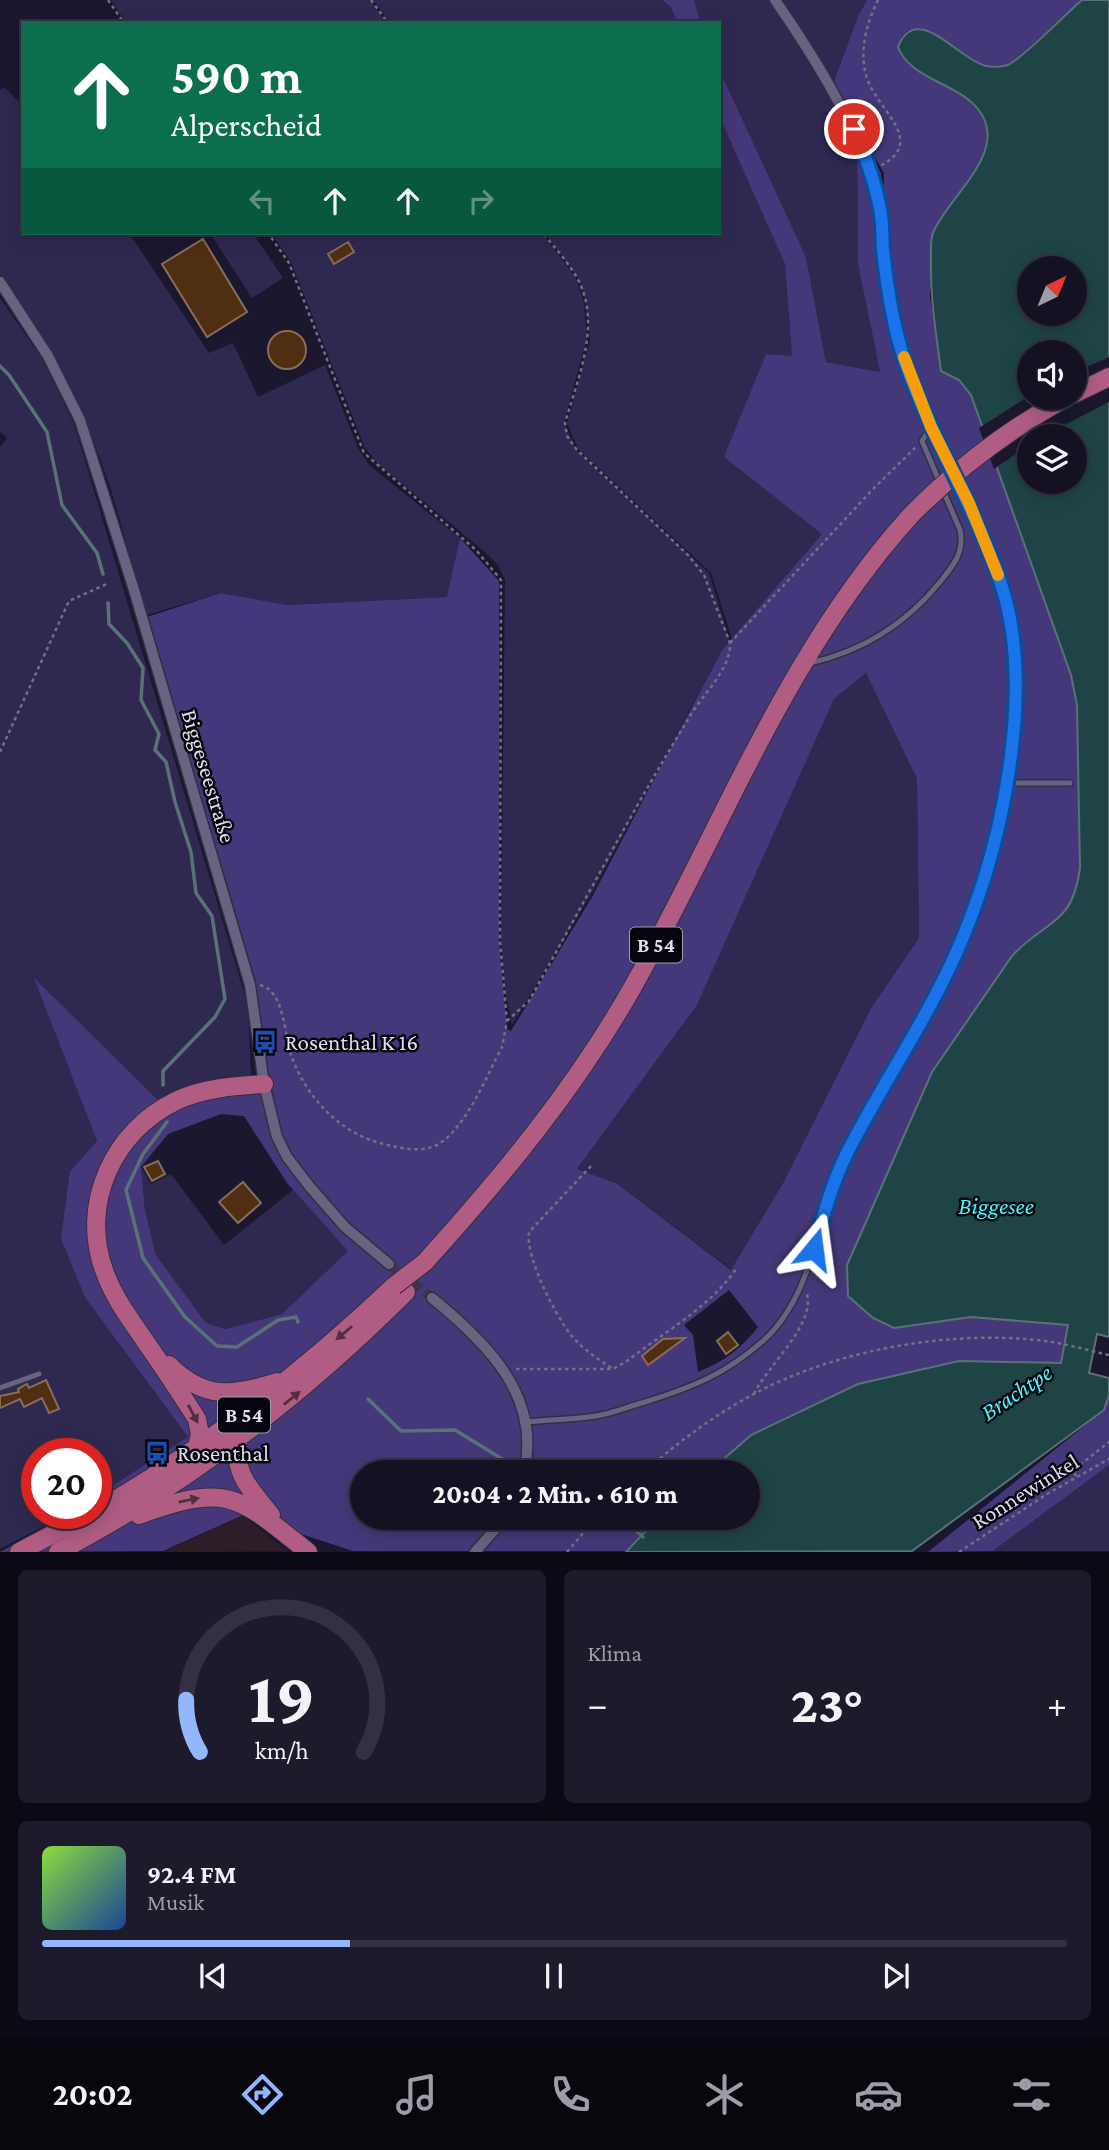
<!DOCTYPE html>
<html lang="de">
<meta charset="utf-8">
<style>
:root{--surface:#141123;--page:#1d1a2b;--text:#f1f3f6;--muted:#9d9da6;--line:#333141;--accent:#92b7fd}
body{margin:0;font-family:"Crimson Pro",serif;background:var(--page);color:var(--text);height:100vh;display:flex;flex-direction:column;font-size:26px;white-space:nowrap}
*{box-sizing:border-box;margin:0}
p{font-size:23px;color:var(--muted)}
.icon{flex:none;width:38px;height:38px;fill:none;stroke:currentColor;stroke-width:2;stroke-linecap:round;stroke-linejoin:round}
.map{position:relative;height:1552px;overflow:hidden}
.drawer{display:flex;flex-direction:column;gap:18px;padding:18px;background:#0b0913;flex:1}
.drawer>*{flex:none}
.banner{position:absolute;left:21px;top:21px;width:700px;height:214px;border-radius:0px;box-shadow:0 4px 18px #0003,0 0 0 2px var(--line);background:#0b6e4f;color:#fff;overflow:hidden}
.needle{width:46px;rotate:43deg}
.tools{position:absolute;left:1017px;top:256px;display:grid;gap:14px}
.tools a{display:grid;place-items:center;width:70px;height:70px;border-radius:50%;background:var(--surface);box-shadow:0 4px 18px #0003,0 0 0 2px var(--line);font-size:35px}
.speed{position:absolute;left:21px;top:1438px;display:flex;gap:14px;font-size:35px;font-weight:700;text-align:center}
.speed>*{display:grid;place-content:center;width:91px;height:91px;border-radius:50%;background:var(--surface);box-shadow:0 4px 18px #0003,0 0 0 2px var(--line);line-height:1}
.speed .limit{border:10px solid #d22;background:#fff;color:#111}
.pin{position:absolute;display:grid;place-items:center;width:60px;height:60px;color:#fff;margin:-30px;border:4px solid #fff;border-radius:50%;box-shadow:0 2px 7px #0007}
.me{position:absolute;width:77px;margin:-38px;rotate:16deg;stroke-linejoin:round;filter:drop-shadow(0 0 5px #0008)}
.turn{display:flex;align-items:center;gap:24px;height:147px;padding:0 35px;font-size:32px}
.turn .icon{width:91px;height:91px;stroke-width:2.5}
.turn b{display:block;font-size:49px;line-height:60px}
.lanes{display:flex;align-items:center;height:66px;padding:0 35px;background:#0003;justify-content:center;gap:35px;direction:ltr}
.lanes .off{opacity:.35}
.big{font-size:52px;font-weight:800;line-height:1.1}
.drawer .widget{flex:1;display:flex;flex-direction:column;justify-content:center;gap:10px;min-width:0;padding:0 24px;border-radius:10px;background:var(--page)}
.drawer .dial{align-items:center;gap:0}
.dial svg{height:182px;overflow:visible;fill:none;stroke:var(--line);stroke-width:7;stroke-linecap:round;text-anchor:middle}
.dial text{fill:var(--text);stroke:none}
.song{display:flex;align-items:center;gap:21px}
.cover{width:84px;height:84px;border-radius:10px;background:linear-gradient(135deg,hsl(90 70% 55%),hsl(220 70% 35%))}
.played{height:7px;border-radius:4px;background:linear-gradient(90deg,var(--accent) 30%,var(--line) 30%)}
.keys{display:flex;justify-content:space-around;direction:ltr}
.heat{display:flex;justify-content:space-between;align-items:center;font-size:38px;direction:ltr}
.drawer .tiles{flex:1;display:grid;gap:18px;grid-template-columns:1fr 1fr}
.widget:last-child{grid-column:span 2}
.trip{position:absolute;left:350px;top:1460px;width:410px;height:70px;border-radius:35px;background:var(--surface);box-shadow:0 4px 18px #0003,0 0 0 2px var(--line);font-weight:800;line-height:70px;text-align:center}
.dock{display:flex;height:112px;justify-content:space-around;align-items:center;background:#08070e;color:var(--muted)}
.dock .icon{width:49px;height:49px}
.dock .on{color:var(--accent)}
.dock b{font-size:32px;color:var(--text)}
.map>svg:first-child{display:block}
.commercial{fill:#2c1d29}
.green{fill:#2f2951}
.forest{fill:#45387a;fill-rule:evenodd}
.water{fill:#1f4446;stroke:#597278;stroke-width:2;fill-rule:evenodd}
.pier{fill:#1b172f}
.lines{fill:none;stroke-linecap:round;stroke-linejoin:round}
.stream{stroke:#597278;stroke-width:3.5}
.building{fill:#502e12;stroke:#886d59;stroke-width:2}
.minor-tunnel{stroke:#38354c;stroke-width:10;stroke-dasharray:10 5;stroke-linecap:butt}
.service-casing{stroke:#322f42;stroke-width:8}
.minor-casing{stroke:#322f42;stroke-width:13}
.primary-casing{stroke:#322f42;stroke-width:20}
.path{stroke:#737084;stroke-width:2.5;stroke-dasharray:3.5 3.5;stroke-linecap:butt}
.service{stroke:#676481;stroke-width:5}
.minor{stroke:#676481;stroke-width:10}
.primary{stroke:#b15d83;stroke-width:18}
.primary-bridge-casing{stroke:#322f42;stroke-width:20;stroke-linecap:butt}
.primary-bridge{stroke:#b15d83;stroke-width:18}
.oneway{fill:#532d43}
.route-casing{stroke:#114b97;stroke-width:18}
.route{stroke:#1a73e8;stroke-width:12}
.slow{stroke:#f59e0b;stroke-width:12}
.labels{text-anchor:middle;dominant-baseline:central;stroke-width:5;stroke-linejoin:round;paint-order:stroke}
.shield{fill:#06050e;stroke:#9e9dab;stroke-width:2}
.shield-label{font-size:21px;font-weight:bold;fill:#dfdeee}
.street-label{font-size:23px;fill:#dfdeee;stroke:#06050e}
.poi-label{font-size:23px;fill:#dfdeee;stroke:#06050e;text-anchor:start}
.water-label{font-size:24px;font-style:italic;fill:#47f6fb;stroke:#06050e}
</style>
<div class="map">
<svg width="1109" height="1552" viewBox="0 0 1109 1552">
<rect width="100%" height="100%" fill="#1b172f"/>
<path class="commercial" d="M243 1515 287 1551 163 1552Z"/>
<path class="green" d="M111 0H370L387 23H126Z
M373 0H662L670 6 678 23H390Z
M694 0H772L857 137 858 264 880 372 826 362 806 257 719 69V23H701Z
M776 0H867L858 16 833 84Z
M4 87 23 106V233H129L209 353 233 343 258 397 325 365 358 448 370 466 460 538 448 597 288 605 221 593 147 615 110 486 85 418 52 352 0 274V90Z
M719 116 785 264 792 356 724 457 823 533 732 639 711 573 578 449 567 423 590 340 586 303 578 278 545 233H719Z
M210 233H253L283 278 252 298Z
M271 233H542L576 278 584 302 587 338 564 422 576 450 709 573 730 641 722 650 593 891 512 1025 505 991 501 941 505 580 498 565 486 553 378 464 365 448 291 262Z
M0 298 43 360 74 424 248 1006 251 1078 160 1102 35 980 97 1141 70 1171 86 1299 188 1437 96 1496V1454H37V1514H67L0 1549V447L7 438 0 431Z
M866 673 917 779 919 938 871 1008 782 1185 732 1270 616 1183 577 1169 697 1005 834 699Z
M141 1167 151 1184 171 1174 224 1245 293 1190 349 1251 282 1314 226 1329 206 1323 156 1255 145 1210Z
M1109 1465V1551H993Z"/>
<path class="forest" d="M662 0H694L701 23H678L670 6Z
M867 0H1082L1009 65 983 66 966 55 908 30 902 37 898 47 909 65 972 102 985 120 987 133 985 154 932 234 930 297 941 371 959 380 971 395 1071 675 1077 705 1080 868C1072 927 1046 919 1012 956L932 1071 847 1265 894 1328 971 1317 1068 1325 1063 1363 959 1361 858 1384 751 1435 709 1472H362V1517H659L626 1551H353L243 1515 163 1551 0 1552 67 1514H96V1496L188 1437 86 1299 61 1239 70 1171 97 1141 34 978 160 1102 262 1081 256 982 147 617 221 593 288 605 447 597 460 538 499 581V942L507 1029 511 1031 592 897 722 650 822 534 724 457 766 354 792 356 785 264 719 116V69L806 257 826 362 880 372 858 264 857 137 881 173 878 245 892 325 910 363H914L898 323 884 248V173L833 84 858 16ZM866 673 917 779 919 938 871 1008 782 1185 731 1270 616 1183 577 1169 697 1005 834 699ZM221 1114 244 1116 287 1183 348 1251 282 1314 226 1329 206 1323 156 1255 145 1210 141 1167 168 1134ZM729 1290 758 1327C742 1348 723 1362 698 1372L693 1335 684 1325Z
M1109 1398V1465L993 1551 928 1552 1104 1410Z"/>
<path class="water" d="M1082 0H1109V1337L1097 1334 1089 1373 1109 1378V1395L1104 1410 912 1551 626 1552 659 1517H747V1472H709L751 1435 858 1384 959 1361 1061 1363 1068 1325 971 1317 894 1328 873 1318 848 1296 847 1265 932 1072 1012 956C1046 919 1072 927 1080 868L1077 705 1071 675 971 395 959 380 941 371C936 333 930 298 931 260 931 252 930 240 933 233 946 200 1000 160 985 121 970 83 912 84 898 47 916 0 959 60 986 66 992 67 1001 67 1008 65 1020 60 1068 12 1082 0ZM1029 268H1074V313H1029ZM1029 352H1074V397H1029ZM1029 436H1074V481H1029Z"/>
<path class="pier" d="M1109 357V402L1043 436H1029V445L994 469 979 428 1029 396 1074 397 1075 372Z"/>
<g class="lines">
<path class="stream" d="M0 366 9 375 47 432 62 505 97 553 103 574
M108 603 109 624 127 643 143 668 141 700 159 734 155 750 166 762 175 802 191 852 196 893 212 916 225 999 215 1017 163 1071V1085
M167 1122 143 1154 126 1190 143 1258 185 1317 217 1346 237 1347 278 1320 296 1317 298 1322
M368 1399 401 1431 455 1430 504 1460
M621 1517 643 1537"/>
</g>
<path class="building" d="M203 239 247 312 207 337 162 264Z
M348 242 354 252 334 264 328 254Z
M268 350a19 19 0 1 1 38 0a19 19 0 1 1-38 0Z
M158 1161 165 1174 152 1181 144 1167Z
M243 1182 261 1203 238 1223 219 1202Z
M728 1332 738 1345 726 1354 717 1341Z
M685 1338 648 1365 642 1356 663 1339Z
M46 1380 59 1409 49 1413 42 1398 24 1407 20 1399 0 1408V1396L19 1392 18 1389 27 1384 29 1388Z"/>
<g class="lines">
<path class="minor-tunnel" d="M389 1264 432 1298"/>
<g class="service-casing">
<path id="service" d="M810 663C863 651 906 624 940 582 953 566 965 552 960 530L922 441 931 427
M1006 783H1070
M0 1388 39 1374
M526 1422C550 1419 577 1420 601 1415 616 1412 630 1406 645 1402 693 1387 726 1374 764 1340 815 1293 817 1215 846 1155 874 1098 910 1046 940 990 991 896 1020 760 1015 653 1011 555 939 456 906 364 884 301 887 235 871 171"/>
</g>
<g class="minor-casing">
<path id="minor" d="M775 0C813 55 846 109 871 171
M0 282 48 356 80 420 134 590 250 985 264 1084 277 1137 287 1157 310 1187 345 1227 389 1264
M432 1298C486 1342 542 1396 524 1472
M475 1552 506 1517"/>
</g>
<g class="primary-casing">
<path id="primary" d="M1074 394 1109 377
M425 1262C503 1176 578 1085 635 983 724 824 788 650 912 514
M169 1365C204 1400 233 1396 277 1382
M238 1440C233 1474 251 1490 271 1515
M197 1448 200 1434 197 1419C181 1394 164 1368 147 1344 131 1320 113 1297 104 1270 80 1204 113 1131 176 1101 203 1088 235 1086 264 1084
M96 1511C205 1449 303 1372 394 1286
M139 1515C229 1482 238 1496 308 1552
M19 1552 91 1514
M58 1552C188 1484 302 1396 406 1292"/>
</g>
<path class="path" d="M108 0 124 23
M371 0 388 23
M878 0C867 22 859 50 866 75 875 109 929 141 880 166
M730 643 874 488 916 447
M0 752 69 601 109 583
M260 985C285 991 284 1035 291 1055 306 1097 340 1134 384 1144 399 1148 418 1152 432 1147 463 1136 487 1075 502 1047L507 1021 500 941 501 580 476 550 364 453 289 263 268 233
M507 1021 529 1001C582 906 633 809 690 716 703 694 731 669 730 643L704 575 688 555 577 450 567 436 565 423C578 377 603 322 576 276 567 261 554 247 543 233
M591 1166 529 1232C525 1256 555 1315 571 1335 582 1349 598 1359 613 1369
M516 1369H613L627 1361C663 1333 710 1307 736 1269
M754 1394C766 1367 815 1326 807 1294
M644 1472C677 1443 713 1416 752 1395 836 1349 957 1328 1052 1342 1071 1345 1090 1351 1109 1355
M1076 1476 1074 1472 1076 1468 1109 1442
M567 1552 597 1517
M959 1552 1047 1494 1109 1459"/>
<use href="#service" class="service"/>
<use href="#minor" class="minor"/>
<use href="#primary" class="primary"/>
<g class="primary-bridge-casing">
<path id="primary-bridge" d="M912 514C959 467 1010 428 1068 397
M394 1286 425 1262"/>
</g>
<use href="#primary-bridge" class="primary-bridge"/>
</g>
<defs><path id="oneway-solid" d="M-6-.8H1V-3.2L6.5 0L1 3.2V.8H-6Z" transform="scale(1.75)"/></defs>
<g class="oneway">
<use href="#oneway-solid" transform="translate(344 1333) rotate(140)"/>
<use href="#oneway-solid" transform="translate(292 1398) rotate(-39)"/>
<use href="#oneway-solid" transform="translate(193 1414) rotate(62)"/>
<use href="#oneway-solid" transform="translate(189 1500) rotate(-11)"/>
</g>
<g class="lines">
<g class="route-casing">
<path id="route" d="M814 1249C823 1217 832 1183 847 1153 884 1080 932 1013 963 937 1004 838 1036 684 1000 581 974 505 931 437 905 362 893 326 887 288 883 250 882 237 883 222 880 209 875 181 865 155 854 129"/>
</g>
<use href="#route" class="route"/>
<path class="slow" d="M904 357 931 427 969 503 998 575"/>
</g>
<defs>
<g id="bus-bare" transform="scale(1.89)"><path d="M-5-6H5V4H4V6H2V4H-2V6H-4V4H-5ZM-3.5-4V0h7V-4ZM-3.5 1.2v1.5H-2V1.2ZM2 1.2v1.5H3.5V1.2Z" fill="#1a4fb4" stroke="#06050e" stroke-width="2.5" paint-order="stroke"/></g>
</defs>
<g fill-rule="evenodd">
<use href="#bus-bare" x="265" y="1042"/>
<use href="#bus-bare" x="157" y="1453"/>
</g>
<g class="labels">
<g class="shield">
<rect x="630" y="927.5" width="52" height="35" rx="5"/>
<rect x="218" y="1397.5" width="52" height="35" rx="5"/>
</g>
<g class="shield-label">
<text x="656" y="945">B 54</text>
<text x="244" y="1415">B 54</text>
</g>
<g class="street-label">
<text transform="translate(209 776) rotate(73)">Biggeseestraße</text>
<text transform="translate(1025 1491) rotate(-32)">Ronnewinkel</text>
</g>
<g class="poi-label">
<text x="285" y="1042">Rosenthal K 16</text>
<text x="177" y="1453">Rosenthal</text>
</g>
<g class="water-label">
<text x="996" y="1205">Biggesee</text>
<text transform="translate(1016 1392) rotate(-34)">Brachtpe</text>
</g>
</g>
</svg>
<div class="tools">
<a><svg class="needle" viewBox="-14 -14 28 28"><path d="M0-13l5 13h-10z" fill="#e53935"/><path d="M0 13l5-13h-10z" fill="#9d9da6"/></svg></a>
<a><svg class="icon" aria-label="sound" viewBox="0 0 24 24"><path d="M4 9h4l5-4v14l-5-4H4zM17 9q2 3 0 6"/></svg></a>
<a><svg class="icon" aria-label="layers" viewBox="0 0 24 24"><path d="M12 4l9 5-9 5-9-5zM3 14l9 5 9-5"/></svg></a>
</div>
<div class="speed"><div class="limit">20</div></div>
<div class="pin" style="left:854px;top:129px;background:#d93025"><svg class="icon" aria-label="arrive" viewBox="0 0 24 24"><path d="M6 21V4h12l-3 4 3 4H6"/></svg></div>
<svg class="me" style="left:814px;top:1249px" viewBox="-20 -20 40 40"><path d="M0-17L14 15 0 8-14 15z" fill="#1a73e8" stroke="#fff" stroke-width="4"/></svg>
<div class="trip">20:04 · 2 Min. · 610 m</div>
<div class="banner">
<div class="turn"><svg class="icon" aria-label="ahead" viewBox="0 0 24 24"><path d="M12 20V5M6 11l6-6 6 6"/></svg><div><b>590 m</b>Alperscheid</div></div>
<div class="lanes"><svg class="icon off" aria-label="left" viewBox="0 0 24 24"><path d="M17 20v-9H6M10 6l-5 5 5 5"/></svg><svg class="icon" aria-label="ahead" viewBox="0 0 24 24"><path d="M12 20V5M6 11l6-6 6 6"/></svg><svg class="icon" aria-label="ahead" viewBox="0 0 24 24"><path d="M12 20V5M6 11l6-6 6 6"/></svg><svg class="icon off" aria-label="right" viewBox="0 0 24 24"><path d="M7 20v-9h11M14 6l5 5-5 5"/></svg></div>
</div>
</div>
<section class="drawer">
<div class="tiles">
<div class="widget dial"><svg viewBox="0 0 100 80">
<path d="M14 69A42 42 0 1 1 86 69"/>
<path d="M14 69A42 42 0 0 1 8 46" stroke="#92b7fd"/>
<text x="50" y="56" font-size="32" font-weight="700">19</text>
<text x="50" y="72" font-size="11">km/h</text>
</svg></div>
<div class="widget"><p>Klima</p>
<div class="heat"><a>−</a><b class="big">23°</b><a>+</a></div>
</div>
<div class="widget">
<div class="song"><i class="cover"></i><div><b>92.4 FM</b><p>Musik</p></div></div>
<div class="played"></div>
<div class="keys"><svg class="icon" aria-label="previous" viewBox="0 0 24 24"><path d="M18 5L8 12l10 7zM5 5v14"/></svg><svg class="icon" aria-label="pause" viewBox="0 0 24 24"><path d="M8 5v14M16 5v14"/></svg><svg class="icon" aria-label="next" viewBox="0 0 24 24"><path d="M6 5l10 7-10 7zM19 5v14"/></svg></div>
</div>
</div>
</section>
<nav class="dock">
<b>20:02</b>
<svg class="icon on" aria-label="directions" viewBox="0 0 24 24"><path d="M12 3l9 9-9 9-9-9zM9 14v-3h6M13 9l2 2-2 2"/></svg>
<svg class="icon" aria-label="music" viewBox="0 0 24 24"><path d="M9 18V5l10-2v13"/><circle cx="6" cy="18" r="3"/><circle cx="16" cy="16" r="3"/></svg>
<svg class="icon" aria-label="phone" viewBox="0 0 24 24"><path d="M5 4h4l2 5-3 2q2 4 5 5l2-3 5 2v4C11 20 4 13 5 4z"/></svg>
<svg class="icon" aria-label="climate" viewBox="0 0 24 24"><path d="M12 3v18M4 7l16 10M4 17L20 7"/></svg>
<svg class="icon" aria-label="car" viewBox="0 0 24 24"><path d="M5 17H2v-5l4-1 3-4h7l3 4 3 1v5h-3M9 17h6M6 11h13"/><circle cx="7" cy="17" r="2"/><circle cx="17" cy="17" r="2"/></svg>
<svg class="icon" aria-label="filters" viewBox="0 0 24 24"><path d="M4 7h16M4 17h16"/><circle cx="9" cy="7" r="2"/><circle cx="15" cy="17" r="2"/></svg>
</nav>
